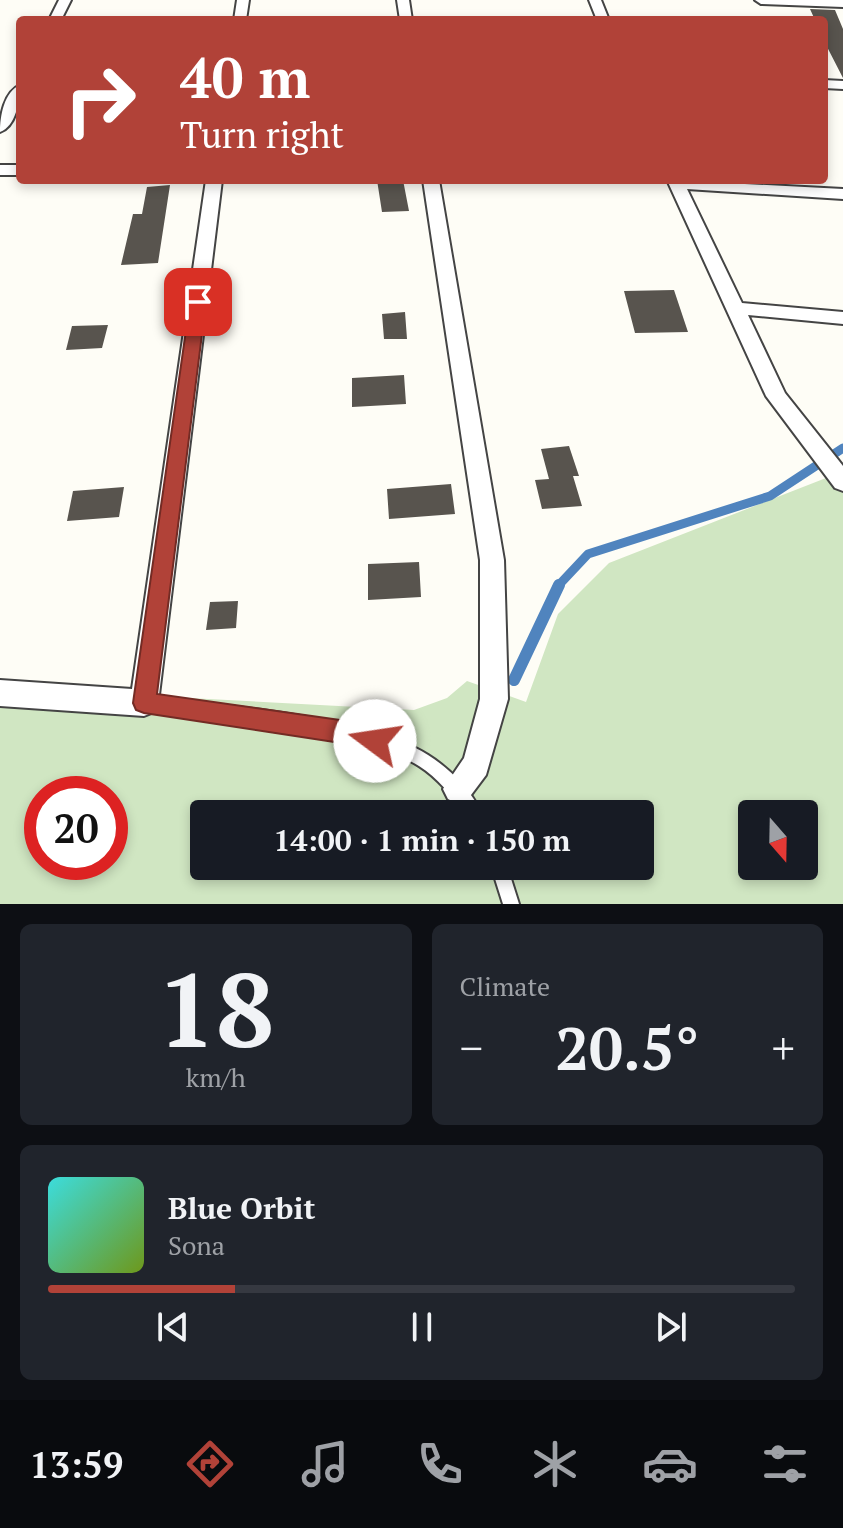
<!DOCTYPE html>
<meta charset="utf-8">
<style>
:root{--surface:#171b24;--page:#20242c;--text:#f1f3f6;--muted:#9ea1a6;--line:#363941;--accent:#b14238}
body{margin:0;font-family:"PT Serif",serif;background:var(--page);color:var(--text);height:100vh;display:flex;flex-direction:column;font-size:30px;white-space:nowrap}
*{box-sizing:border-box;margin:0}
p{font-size:26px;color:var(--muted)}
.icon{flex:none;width:44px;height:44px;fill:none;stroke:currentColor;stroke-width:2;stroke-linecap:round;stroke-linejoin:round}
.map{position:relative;height:904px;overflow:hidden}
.side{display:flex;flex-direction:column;gap:20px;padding:20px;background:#0d0f14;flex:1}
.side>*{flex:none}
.hud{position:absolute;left:16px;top:16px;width:812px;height:168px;border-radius:8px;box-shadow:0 4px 12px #0003;background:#b14238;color:#fff;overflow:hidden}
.needle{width:52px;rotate:160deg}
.tools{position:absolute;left:738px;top:800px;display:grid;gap:16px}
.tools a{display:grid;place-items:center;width:80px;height:80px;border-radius:8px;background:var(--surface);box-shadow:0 4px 12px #0003;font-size:40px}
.speed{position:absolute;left:24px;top:776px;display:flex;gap:16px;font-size:40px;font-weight:700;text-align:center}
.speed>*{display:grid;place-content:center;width:104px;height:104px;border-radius:50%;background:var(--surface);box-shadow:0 4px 12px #0003;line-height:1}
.speed .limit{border:12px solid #d22;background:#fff;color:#111}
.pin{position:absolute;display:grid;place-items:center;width:68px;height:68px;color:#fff;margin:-34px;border-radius:16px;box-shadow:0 4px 12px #0006}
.me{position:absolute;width:88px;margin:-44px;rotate:284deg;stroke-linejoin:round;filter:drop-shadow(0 0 6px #0008)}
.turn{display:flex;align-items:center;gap:28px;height:168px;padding:0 32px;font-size:36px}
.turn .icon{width:104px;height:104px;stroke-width:2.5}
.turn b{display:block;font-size:56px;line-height:68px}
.big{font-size:60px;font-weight:600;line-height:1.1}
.side .card{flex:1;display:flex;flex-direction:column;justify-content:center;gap:12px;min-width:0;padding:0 28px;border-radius:12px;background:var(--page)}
.side .dial{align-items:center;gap:0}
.dial b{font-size:104px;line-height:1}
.song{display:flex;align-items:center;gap:24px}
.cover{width:96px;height:96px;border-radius:12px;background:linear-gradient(135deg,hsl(180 70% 55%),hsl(80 70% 35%))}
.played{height:8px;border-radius:4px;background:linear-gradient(90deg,var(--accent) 25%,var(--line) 25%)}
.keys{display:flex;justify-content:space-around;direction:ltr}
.heat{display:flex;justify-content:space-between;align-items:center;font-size:44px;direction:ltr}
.side .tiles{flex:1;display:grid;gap:20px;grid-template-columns:1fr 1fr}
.card:last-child{grid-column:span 2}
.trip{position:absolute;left:190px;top:800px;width:464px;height:80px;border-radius:8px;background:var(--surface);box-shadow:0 4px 12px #0003;font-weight:600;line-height:80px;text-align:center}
.tabs{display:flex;height:128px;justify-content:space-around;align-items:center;background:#090b0e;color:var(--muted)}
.tabs .icon{width:56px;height:56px}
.tabs .on{color:var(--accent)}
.tabs b{font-size:36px;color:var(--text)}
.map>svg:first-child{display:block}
.green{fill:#d0e6c2;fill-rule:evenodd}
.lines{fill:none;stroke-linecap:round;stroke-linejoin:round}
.stream-far1{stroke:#5084be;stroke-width:9}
.stream{stroke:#5084be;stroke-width:12}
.building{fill:#58544e}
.service-casing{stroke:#444;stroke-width:4}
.minor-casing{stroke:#444;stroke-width:4}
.service{fill:#fff;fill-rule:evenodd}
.minor{fill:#fff;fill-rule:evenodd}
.route{fill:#b14238;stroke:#732b24;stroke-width:2}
</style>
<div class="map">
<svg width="843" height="904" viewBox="0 0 843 904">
<rect width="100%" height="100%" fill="#fefdf6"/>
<path class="green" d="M843 466V904H0V688L414 710 447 698 467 681 526 702 558 614 609 563 826 478ZM42 794H110V862H42ZM204 814H640V866H204ZM752 814H804V866H752Z"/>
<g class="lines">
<path class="stream-far1" d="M557 587 588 554 770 496 843 448"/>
<path class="stream" d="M514 680 559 585"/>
</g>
<path class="building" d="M810 9 835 10 843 29V78L824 41V20H815Z
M377 180H403L409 211 382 212Z
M170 185 158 263 121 265 133 214H142L147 187Z
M674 290 688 332 635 333 624 291Z
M405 312 407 339H384L382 314Z
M108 325 102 348 66 350 72 326Z
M404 375 406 404 352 407V378Z
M569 446 579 476H573L582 506 542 509 535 480 549 479 541 449Z
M451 484 455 514 389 519 387 489Z
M124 487 119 517 67 521 73 491Z
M419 562 421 597 368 600V564Z
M238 601 236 628 206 630 210 602Z"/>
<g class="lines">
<g class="service-casing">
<path id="service" d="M145 697C220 706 298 710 371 732 390 738 411 744 428 755 449 768 472 791 482 814H465C452 796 438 778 419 766 395 751 366 743 339 737 275 723 210 718 145 709L140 708 138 703 140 698Z
M491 866H507L519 904H503Z"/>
</g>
<g class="minor-casing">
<path id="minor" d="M59 0H71L61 20H49Z
M237 0H249L246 20H234Z
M397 0H409L412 20H400Z
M589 0H601L609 20H597Z
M755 0H843V7L761 4Z
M824 80 843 81V89L824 88Z
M20 85C20 101 16 126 0 132 0 116 4 92 20 85Z
M0 165H20V175H0Z
M206 180H222L158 703 154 712 144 716 0 706V680L132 689Z
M423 180H439L504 560 508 699 486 775 468 799 458 804 448 799 443 789 464 758 480 699V560Z
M667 180 843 189V199L687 189 742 303 843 312V324L748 315 785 393 843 466V491L835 488 766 396Z"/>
</g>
<use href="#service" class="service"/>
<use href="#minor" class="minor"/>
</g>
<path class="route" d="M198 297 206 302 157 694 354 722 383 733 386 741 383 749 375 752 354 745 144 713 136 710 133 703 190 302Z"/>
</svg>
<div class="tools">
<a><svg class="needle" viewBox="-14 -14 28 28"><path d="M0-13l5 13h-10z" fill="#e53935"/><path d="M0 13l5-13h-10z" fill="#9ea1a6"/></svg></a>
</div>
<div class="speed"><div class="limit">20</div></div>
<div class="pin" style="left:198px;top:302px;background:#d93025"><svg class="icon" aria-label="arrive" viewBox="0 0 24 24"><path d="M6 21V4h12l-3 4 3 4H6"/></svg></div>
<svg class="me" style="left:375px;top:741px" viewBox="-20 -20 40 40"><circle r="19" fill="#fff"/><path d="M0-13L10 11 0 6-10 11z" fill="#b14238"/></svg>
<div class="trip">14:00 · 1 min · 150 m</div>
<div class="hud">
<div class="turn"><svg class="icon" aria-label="right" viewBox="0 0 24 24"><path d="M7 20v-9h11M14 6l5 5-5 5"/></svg><div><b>40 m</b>Turn right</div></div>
</div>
</div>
<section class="side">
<div class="tiles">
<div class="card dial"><b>18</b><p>km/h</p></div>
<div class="card"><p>Climate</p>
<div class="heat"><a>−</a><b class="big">20.5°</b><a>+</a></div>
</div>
<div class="card">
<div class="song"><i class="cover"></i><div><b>Blue Orbit</b><p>Sona</p></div></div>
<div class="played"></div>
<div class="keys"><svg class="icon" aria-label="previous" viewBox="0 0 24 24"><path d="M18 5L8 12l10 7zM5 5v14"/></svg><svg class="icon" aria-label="pause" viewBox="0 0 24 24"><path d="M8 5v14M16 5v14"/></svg><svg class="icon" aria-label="next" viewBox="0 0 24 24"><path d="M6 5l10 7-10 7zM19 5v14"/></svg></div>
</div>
</div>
</section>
<nav class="tabs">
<b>13:59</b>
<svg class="icon on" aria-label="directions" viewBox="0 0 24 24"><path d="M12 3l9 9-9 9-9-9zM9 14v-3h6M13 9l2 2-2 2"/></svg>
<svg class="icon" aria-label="music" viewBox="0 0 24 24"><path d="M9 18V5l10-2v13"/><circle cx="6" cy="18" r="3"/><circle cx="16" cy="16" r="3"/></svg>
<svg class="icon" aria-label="phone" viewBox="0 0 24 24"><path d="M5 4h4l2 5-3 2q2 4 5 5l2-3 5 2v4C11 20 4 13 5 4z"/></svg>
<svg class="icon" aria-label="climate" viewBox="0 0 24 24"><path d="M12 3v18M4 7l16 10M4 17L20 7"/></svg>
<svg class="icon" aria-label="car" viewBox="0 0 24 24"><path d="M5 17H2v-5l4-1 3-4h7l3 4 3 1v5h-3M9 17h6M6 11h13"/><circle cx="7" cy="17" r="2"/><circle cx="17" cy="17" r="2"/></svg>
<svg class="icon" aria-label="filters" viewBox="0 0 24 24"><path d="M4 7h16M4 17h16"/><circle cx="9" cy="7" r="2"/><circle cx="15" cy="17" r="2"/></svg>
</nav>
